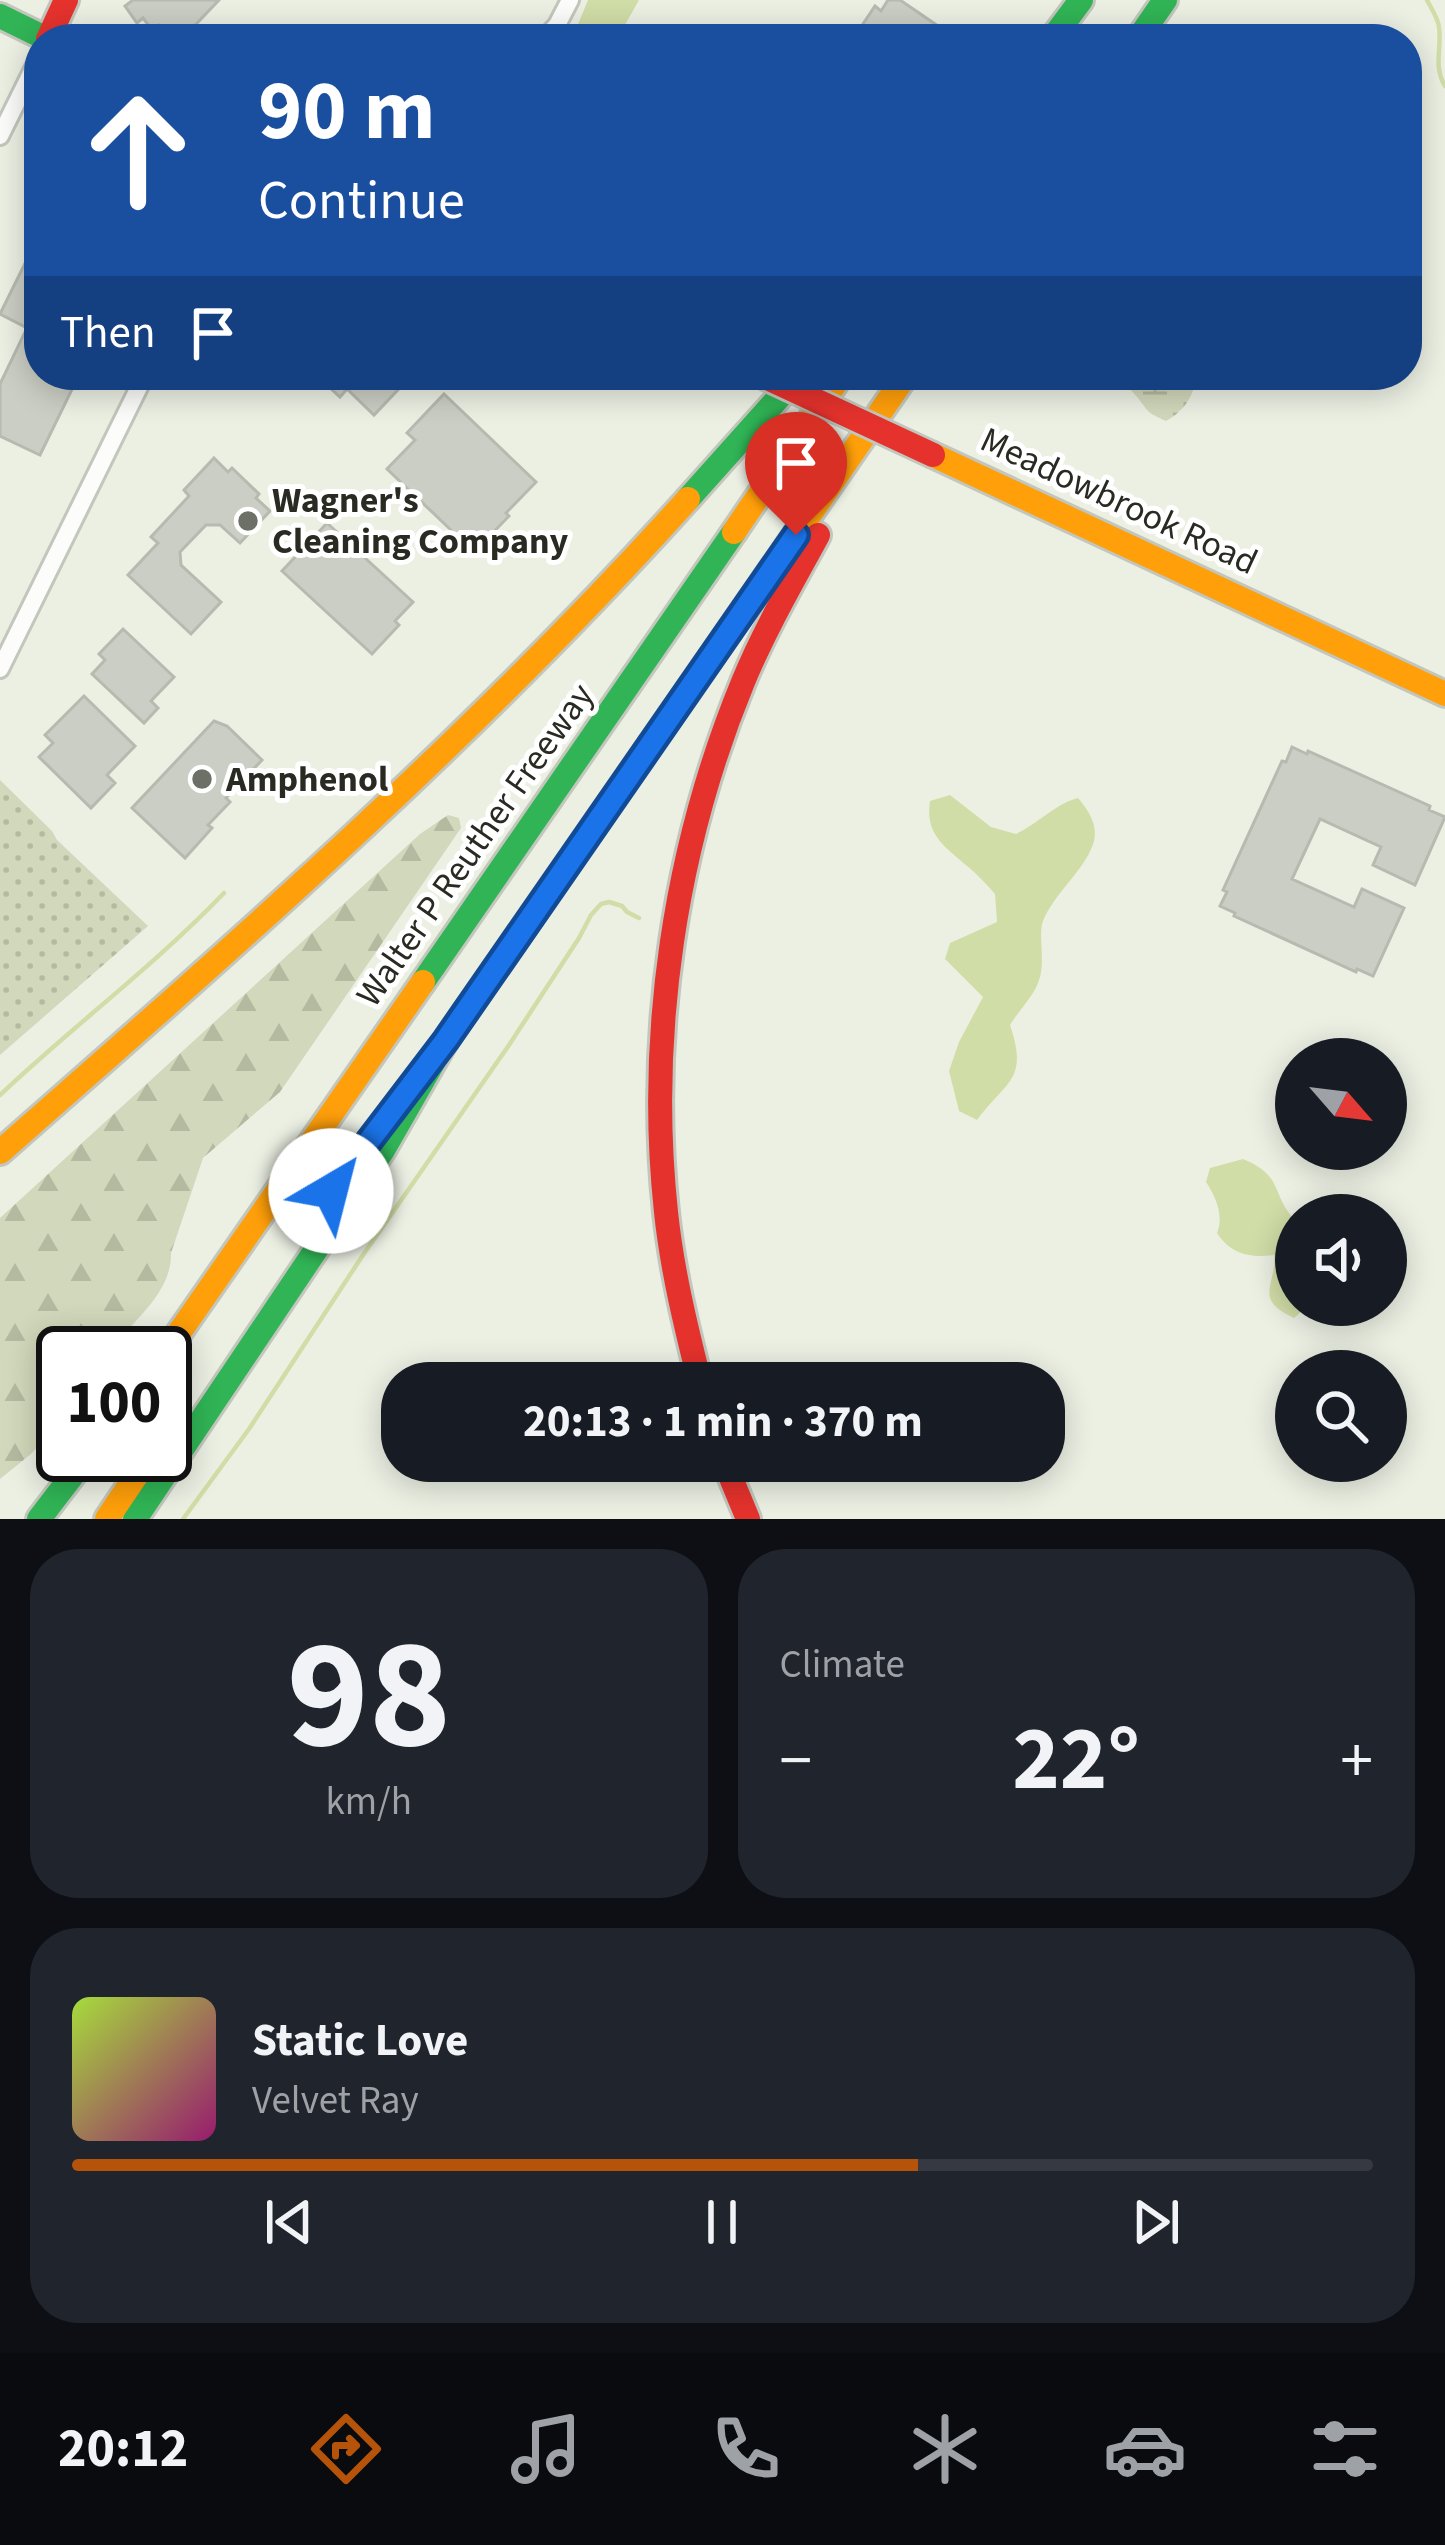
<!DOCTYPE html>
<meta charset="utf-8">
<style>
:root{--surface:#171b24;--page:#20242c;--text:#f1f3f6;--muted:#9ea1a6;--line:#363941;--accent:#b45309}
body{margin:0;font-family:"Source Sans 3",sans-serif;background:var(--page);color:var(--text);height:100vh;display:flex;flex-direction:column;font-size:45px;white-space:nowrap}
*{box-sizing:border-box;margin:0}
p{font-size:39px;color:var(--muted)}
.icon{flex:none;width:66px;height:66px;fill:none;stroke:currentColor;stroke-width:2;stroke-linecap:round;stroke-linejoin:round}
.map{position:relative;height:1519px;overflow:hidden}
.drawer{display:flex;flex-direction:column;gap:30px;padding:30px;background:#0d0f14;flex:1}
.drawer>*{flex:none}
.guide{position:absolute;left:24px;top:24px;width:1398px;height:366px;border-radius:48px;box-shadow:0 6px 30px #0003;background:#1a4fa0;color:#fff;overflow:hidden}
.needle{width:78px;rotate:118deg}
.buttons{position:absolute;left:1275px;top:1038px;display:grid;gap:24px}
.buttons a{display:grid;place-items:center;width:132px;height:132px;border-radius:50%;background:var(--surface);box-shadow:0 6px 30px #0003;font-size:60px}
.speed{position:absolute;left:36px;top:1326px;display:flex;gap:24px;font-size:60px;font-weight:700;text-align:center}
.speed>*{display:grid;place-content:center;width:156px;height:156px;border-radius:50%;background:var(--surface);box-shadow:0 6px 30px #0003;line-height:1}
.speed .limit{border:6px solid #111;border-radius:18px;background:#fff;color:#111}
.pin{position:absolute;display:grid;place-items:center;width:102px;height:102px;color:#fff;margin:-123px -51px;border-radius:50% 50% 50% 0;rotate:-45deg;box-shadow:0 0 12px #0007}
.pin .icon{rotate:45deg}
.me{position:absolute;width:132px;margin:-66px;rotate:37deg;stroke-linejoin:round;filter:drop-shadow(0 0 9px #0008)}
.turn{display:flex;align-items:center;gap:42px;height:252px;padding:0 36px;font-size:54px}
.turn .icon{width:156px;height:156px;stroke-width:2.5}
.turn b{display:block;font-size:84px;line-height:102px}
.then{display:flex;align-items:center;height:114px;padding:0 36px;background:#0003;gap:24px;font-size:45px}
.big{font-size:90px;font-weight:700;line-height:1.1}
.drawer .widget{flex:1;display:flex;flex-direction:column;justify-content:center;gap:18px;min-width:0;padding:0 42px;border-radius:48px;background:var(--page)}
.drawer .dial{align-items:center;gap:0}
.dial b{font-size:156px;line-height:1}
.song{display:flex;align-items:center;gap:36px}
.cover{width:144px;height:144px;border-radius:18px;background:linear-gradient(135deg,hsl(80 70% 55%),hsl(320 70% 35%))}
.played{height:12px;border-radius:6px;background:linear-gradient(90deg,var(--accent) 65%,var(--line) 65%)}
.keys{display:flex;justify-content:space-around;direction:ltr}
.heat{display:flex;justify-content:space-between;align-items:center;font-size:66px;direction:ltr}
.drawer .tiles{flex:1;display:grid;gap:30px;grid-template-columns:1fr 1fr}
.widget:last-child{grid-column:span 2}
.trip{position:absolute;left:381px;top:1362px;width:684px;height:120px;border-radius:48px;background:var(--surface);box-shadow:0 6px 30px #0003;font-weight:700;line-height:120px;text-align:center}
.tab-bar{display:flex;height:192px;justify-content:space-around;align-items:center;background:#090b0e;color:var(--muted)}
.tab-bar .icon{width:84px;height:84px}
.tab-bar .on{color:var(--accent)}
.tab-bar b{font-size:54px;color:var(--text)}
.map>svg:first-child{display:block}
.grass{fill:url(#grass-dots)}
.forest{fill:url(#forest-firs)}
.wetland{fill:url(#wetland-marsh)}
.water{fill:#d1dda7}
.lines{fill:none;stroke-linecap:round;stroke-linejoin:round}
.stream{stroke:#d1dda7;stroke-width:4.5}
.building{fill:#cbcec4;stroke:#b7bab0;stroke-width:3}
.street-casing{stroke:#c3c6bc;stroke-width:22}
.fast-casing{stroke:#c3c6bc;stroke-width:30}
.slow-casing{stroke:#c3c6bc;stroke-width:30}
.jam-casing{stroke:#c3c6bc;stroke-width:30}
.street{stroke:#fcfdfb;stroke-width:16}
.fast{stroke:#30b455;stroke-width:24}
.slow{stroke:#ff9f0a;stroke-width:24}
.jam{stroke:#e5322d;stroke-width:24}
.jam-bridge-casing{stroke:#c3c6bc;stroke-width:30;stroke-linecap:butt}
.jam-bridge{stroke:#e5322d;stroke-width:24}
.route-casing{stroke:#114b97;stroke-width:30}
.route{stroke:#1a73e8;stroke-width:21}
.poi-dot{fill:#6d7066;stroke:#fff;stroke-width:4.5}
.labels{text-anchor:middle;dominant-baseline:central;stroke-width:10;stroke-linejoin:round;paint-order:stroke}
.poi-label{font-size:36px;font-weight:bold;fill:#292b23;stroke:#fff;text-anchor:start}
.street-label{font-size:36px;fill:#292b23;stroke:#fff}
</style>
<div class="map">
<svg width="1445" height="1519" viewBox="0 0 1445 1519">
<defs>
<pattern id="grass-dots" width="8" height="8" patternUnits="userSpaceOnUse" patternTransform="scale(3)"><rect width="8" height="8" fill="#d2d8bb"/><path d="M2 2h.1M6 6h.1" fill="none" stroke="#b4baa0" stroke-width="1.8" stroke-linecap="round"/></pattern>
<pattern id="forest-firs" width="22" height="20" patternUnits="userSpaceOnUse" patternTransform="scale(3)"><rect width="22" height="20" fill="#d2d8bb"/><path d="M5 1l3.5 6h-7zM16 11l3.5 6h-7z" fill="#b4baa0"/></pattern>
<pattern id="wetland-marsh" width="20" height="14" patternUnits="userSpaceOnUse" patternTransform="scale(3)"><rect width="20" height="14" fill="#d2d8bb"/><path d="M1 5h8M5 5V1M11 12h8M15 12V8" fill="none" stroke="#b4baa0"/></pattern>
</defs>
<rect width="100%" height="100%" fill="#ecf0e3"/>
<path class="grass" d="M0 780 52 831 57 840 148 926 0 1055Z"/>
<path class="forest" d="M448 815 459 818 461 828 280 1092 203 1158 171 1253C172 1294 131 1322 108 1353H63V1419L31 1454 0 1479V1218L420 834Z"/>
<path class="wetland" d="M1122 375H1195C1196 395 1183 412 1166 421 1147 412 1150 414 1138 398 1130 388 1126 388 1122 375Z"/>
<path class="water" d="M588 0H639L617 39H572Z
M950 795 991 827 1016 834C1039 823 1055 804 1078 798 1088 810 1098 824 1094 841 1087 868 1055 892 1043 921 1038 934 1045 958 1040 977 1036 994 1019 1010 1010 1025 1029 1081 1006 1081 977 1120L959 1111 949 1071 959 1042 983 997 945 959 950 943 997 922 995 894C986 884 977 874 967 866 944 846 925 835 930 801Z
M1243 1159C1285 1176 1270 1195 1296 1221V1305H1303L1304 1309 1294 1318C1252 1299 1277 1285 1274 1255 1251 1258 1231 1255 1217 1233 1224 1216 1216 1197 1206 1182L1210 1168Z"/>
<g class="lines">
<path class="stream" d="M1427 0C1431 8 1438 18 1439 27 1442 49 1433 66 1445 86
M0 1095C73 1026 154 966 224 893
M183 1519 249 1429 363 1255 509 1045 579 938 591 915 601 904 609 902 622 906 627 912 639 918"/>
</g>
<path class="building" d="M133 0H219L182 39 174 30 167 35 159 25 152 30 143 18 137 23 125 6Z
M888 0H900L941 28 934 39H853L875 6 881 11Z
M39 235V375H79L40 455 0 436V384L27 328 0 314Z
M316 375H412L374 415 347 389 340 397Z
M444 394 536 482 506 513 509 516 483 543 474 547 458 542 454 546 446 538 452 531 387 469 415 440 407 433Z
M214 458 228 472 232 468 259 494 256 498 270 511 240 543 220 525H206L180 552 181 565 221 602 191 634 128 575 158 543 151 537 189 496 184 490Z
M327 523 413 602 395 621 399 625 372 654 282 571Z
M123 629 174 677 151 701 158 708 144 723 92 674 105 660 99 654Z
M84 696 135 746 107 775 115 783 91 808 39 757 53 743 45 735Z
M214 721 227 726 262 760 226 798 230 802 208 825 212 828 185 858 132 808Z
M1292 747 1307 754 1308 751 1430 806 1429 810 1445 817 1415 885 1373 865 1381 847 1320 819 1292 879 1354 907 1362 889 1404 908 1373 976 1357 969 1356 972 1234 916 1235 913 1220 906 1227 892 1223 890 1282 761 1286 762Z"/>
<g class="lines">
<g class="street-casing">
<path id="street" d="M359 39H382
M544 39 557 25 570 0
M0 136 39 57
M0 669 145 375"/>
</g>
<g class="fast-casing">
<path id="fast" d="M0 16 47 39
M1052 39 1081 0
M1138 39 1165 0
M688 499 799 375
M423 982 734 532
M39 1519 88 1455
M135 1519 383 1150 446 1040 466 1011"/>
</g>
<g class="slow-casing">
<path id="slow" d="M933 455 1445 694
M734 532 841 375
M750 601 906 375
M0 1152C238 943 476 735 688 499
M165 1353 423 982
M107 1519 150 1455"/>
</g>
<g class="jam-casing">
<path id="jam" d="M48 39 66 0
M466 1011 750 601
M700 1383C686 1327 672 1270 666 1212 647 1035 675 847 743 682 764 631 792 583 818 535
M724 1461 748 1519"/>
</g>
<use href="#street" class="street"/>
<use href="#fast" class="fast"/>
<use href="#slow" class="slow"/>
<use href="#jam" class="jam"/>
<g class="jam-bridge-casing">
<path id="jam-bridge" d="M761 375 933 455"/>
</g>
<use href="#jam-bridge" class="jam-bridge"/>
</g>
<g class="lines">
<g class="route-casing">
<path id="route" d="M331 1191 446 1040 796 535"/>
</g>
<use href="#route" class="route"/>
</g>
<g class="poi-dot">
<circle cx="248" cy="521" r="12"/>
<circle cx="202" cy="779" r="12"/>
</g>
<g class="labels">
<g class="poi-label">
<text x="272" y="500">Wagner's<tspan x="272" dy="41">Cleaning Company</tspan></text>
<text x="226" y="779">Amphenol</text>
</g>
<g class="street-label">
<text transform="translate(1119 501) rotate(25)">Meadowbrook Road</text>
<text transform="translate(475 845) rotate(-55)">Walter P Reuther Freeway</text>
</g>
</g>
</svg>
<div class="buttons">
<a><svg class="needle" viewBox="-14 -14 28 28"><path d="M0-13l5 13h-10z" fill="#e53935"/><path d="M0 13l5-13h-10z" fill="#9ea1a6"/></svg></a>
<a><svg class="icon" aria-label="sound" viewBox="0 0 24 24"><path d="M4 9h4l5-4v14l-5-4H4zM17 9q2 3 0 6"/></svg></a>
<a><svg class="icon" aria-label="search" viewBox="0 0 24 24"><circle cx="10" cy="10" r="6"/><path d="M15 15l6 6"/></svg></a>
</div>
<div class="speed"><div class="limit">100</div></div>
<div class="pin" style="left:796px;top:535px;background:#d93025"><svg class="icon" aria-label="arrive" viewBox="0 0 24 24"><path d="M6 21V4h12l-3 4 3 4H6"/></svg></div>
<svg class="me" style="left:331px;top:1191px" viewBox="-20 -20 40 40"><circle r="19" fill="#fff"/><path d="M0-13L10 11 0 6-10 11z" fill="#1a73e8"/></svg>
<div class="trip">20:13 · 1 min · 370 m</div>
<div class="guide">
<div class="turn"><svg class="icon" aria-label="ahead" viewBox="0 0 24 24"><path d="M12 20V5M6 11l6-6 6 6"/></svg><div><b>90 m</b>Continue</div></div>
<div class="then">Then<svg class="icon" aria-label="arrive" viewBox="0 0 24 24"><path d="M6 21V4h12l-3 4 3 4H6"/></svg></div>
</div>
</div>
<section class="drawer">
<div class="tiles">
<div class="widget dial"><b>98</b><p>km/h</p></div>
<div class="widget"><p>Climate</p>
<div class="heat"><a>−</a><b class="big">22°</b><a>+</a></div>
</div>
<div class="widget">
<div class="song"><i class="cover"></i><div><b>Static Love</b><p>Velvet Ray</p></div></div>
<div class="played"></div>
<div class="keys"><svg class="icon" aria-label="previous" viewBox="0 0 24 24"><path d="M18 5L8 12l10 7zM5 5v14"/></svg><svg class="icon" aria-label="pause" viewBox="0 0 24 24"><path d="M8 5v14M16 5v14"/></svg><svg class="icon" aria-label="next" viewBox="0 0 24 24"><path d="M6 5l10 7-10 7zM19 5v14"/></svg></div>
</div>
</div>
</section>
<nav class="tab-bar">
<b>20:12</b>
<svg class="icon on" aria-label="directions" viewBox="0 0 24 24"><path d="M12 3l9 9-9 9-9-9zM9 14v-3h6M13 9l2 2-2 2"/></svg>
<svg class="icon" aria-label="music" viewBox="0 0 24 24"><path d="M9 18V5l10-2v13"/><circle cx="6" cy="18" r="3"/><circle cx="16" cy="16" r="3"/></svg>
<svg class="icon" aria-label="phone" viewBox="0 0 24 24"><path d="M5 4h4l2 5-3 2q2 4 5 5l2-3 5 2v4C11 20 4 13 5 4z"/></svg>
<svg class="icon" aria-label="climate" viewBox="0 0 24 24"><path d="M12 3v18M4 7l16 10M4 17L20 7"/></svg>
<svg class="icon" aria-label="car" viewBox="0 0 24 24"><path d="M5 17H2v-5l4-1 3-4h7l3 4 3 1v5h-3M9 17h6M6 11h13"/><circle cx="7" cy="17" r="2"/><circle cx="17" cy="17" r="2"/></svg>
<svg class="icon" aria-label="filters" viewBox="0 0 24 24"><path d="M4 7h16M4 17h16"/><circle cx="9" cy="7" r="2"/><circle cx="15" cy="17" r="2"/></svg>
</nav>
